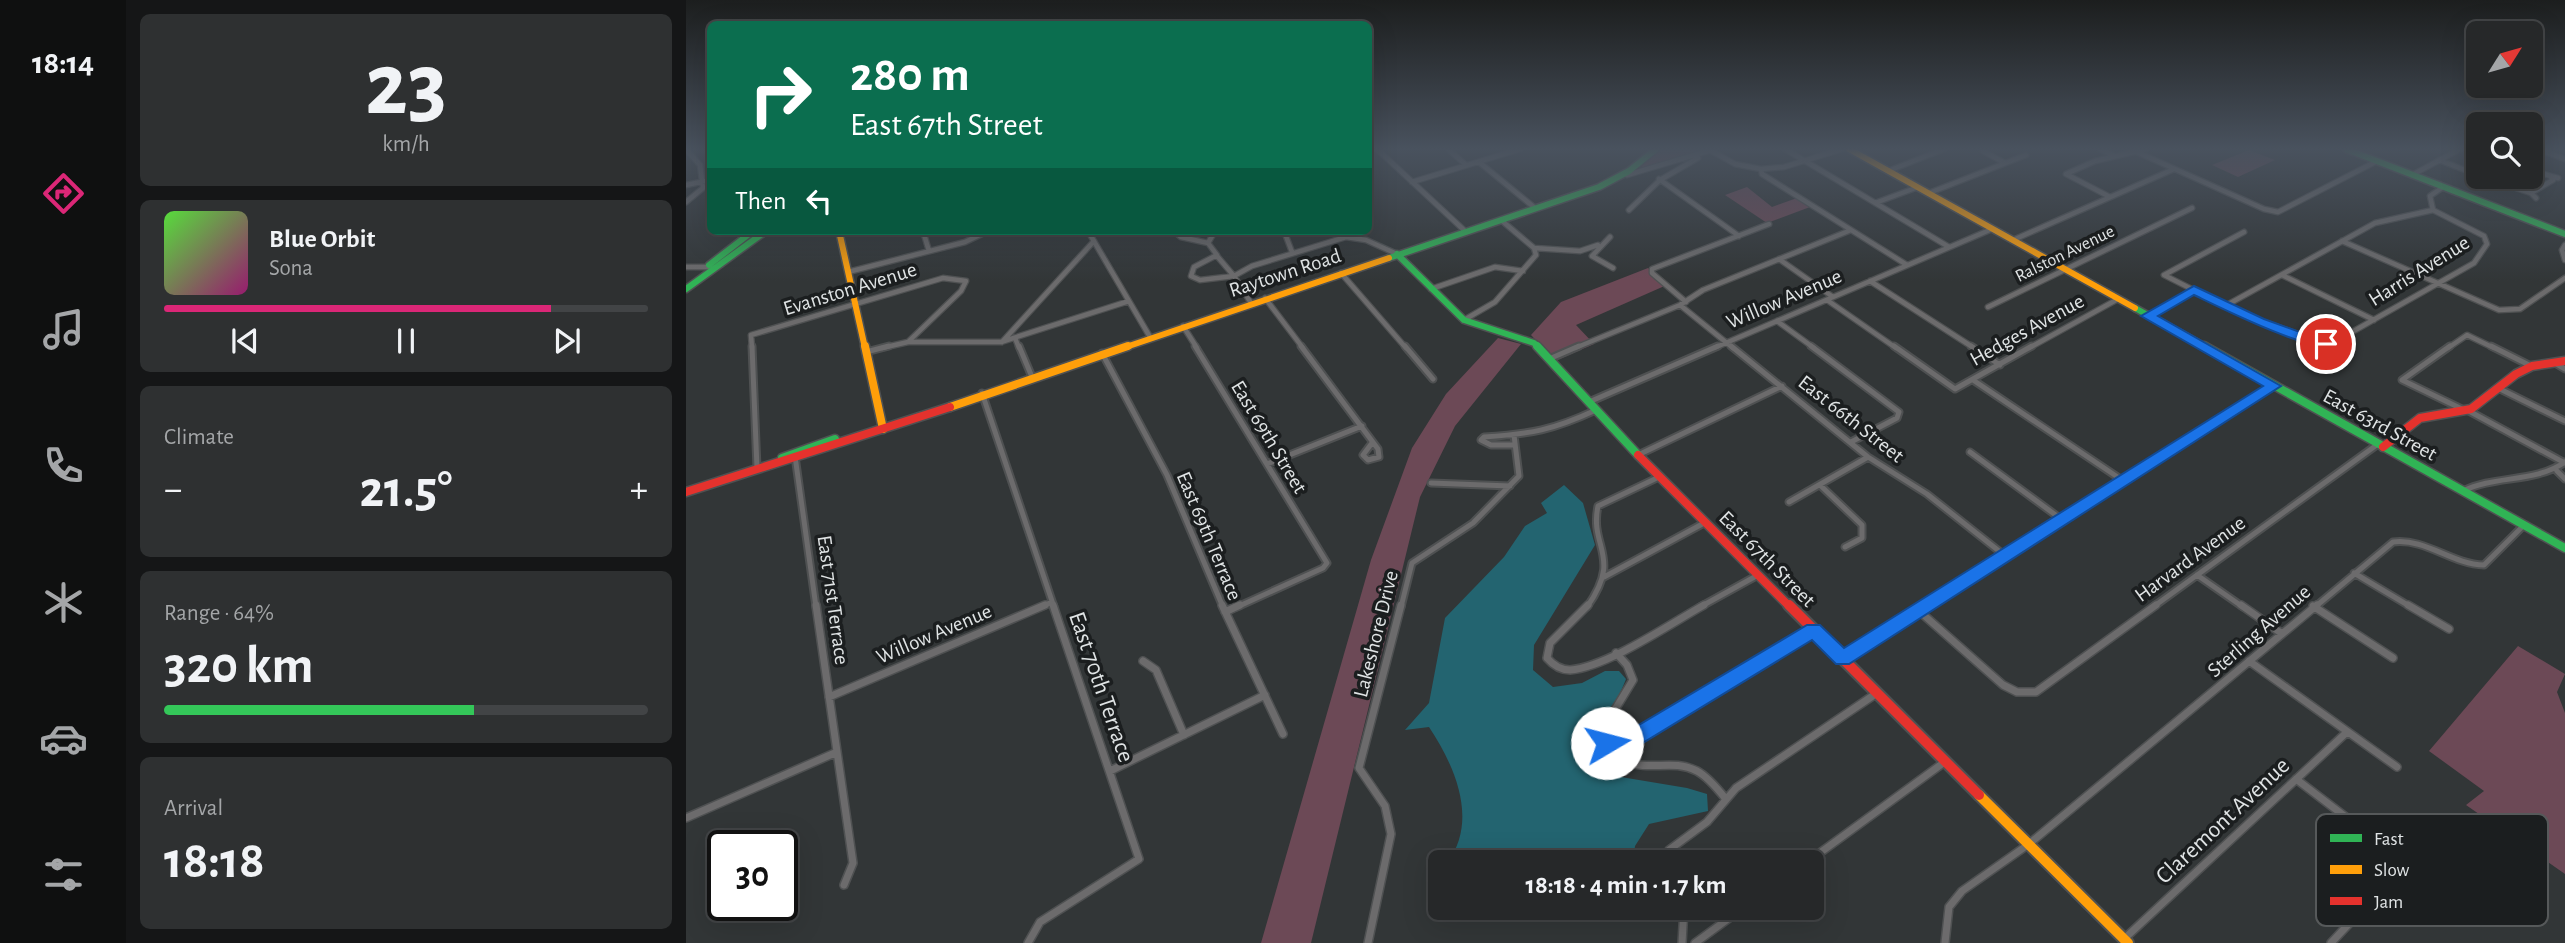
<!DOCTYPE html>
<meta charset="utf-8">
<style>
:root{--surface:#262829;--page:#2e3031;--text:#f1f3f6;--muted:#a4a6a8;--line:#424446;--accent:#db2777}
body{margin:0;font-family:"Alegreya Sans",sans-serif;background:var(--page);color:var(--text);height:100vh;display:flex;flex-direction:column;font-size:26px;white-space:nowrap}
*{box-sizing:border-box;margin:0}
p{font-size:23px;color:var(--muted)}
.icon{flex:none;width:38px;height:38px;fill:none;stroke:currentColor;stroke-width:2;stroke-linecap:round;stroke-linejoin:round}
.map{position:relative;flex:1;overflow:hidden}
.side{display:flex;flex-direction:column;gap:14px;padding:14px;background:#151617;width:560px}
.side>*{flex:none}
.top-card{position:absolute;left:21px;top:21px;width:665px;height:214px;border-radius:10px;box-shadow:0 7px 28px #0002,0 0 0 2px var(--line);background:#0b6e4f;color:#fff;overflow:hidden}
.needle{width:46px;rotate:53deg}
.controls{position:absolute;left:1780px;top:21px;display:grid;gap:14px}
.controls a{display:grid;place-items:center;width:77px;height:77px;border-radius:10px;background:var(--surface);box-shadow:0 7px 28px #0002,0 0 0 2px var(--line);font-size:35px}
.speed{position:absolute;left:21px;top:830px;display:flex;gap:14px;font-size:35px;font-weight:700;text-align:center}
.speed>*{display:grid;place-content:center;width:91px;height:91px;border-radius:50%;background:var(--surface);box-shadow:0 7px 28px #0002,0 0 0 2px var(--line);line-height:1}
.speed .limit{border:4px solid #111;border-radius:10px;background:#fff;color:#111}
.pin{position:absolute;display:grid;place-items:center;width:60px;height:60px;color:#fff;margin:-30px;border:4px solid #fff;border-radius:50%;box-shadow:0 2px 7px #0007}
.me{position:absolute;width:77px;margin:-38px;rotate:82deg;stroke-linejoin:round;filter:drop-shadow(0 0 5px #0008)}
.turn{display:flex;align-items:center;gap:24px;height:147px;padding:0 28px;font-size:32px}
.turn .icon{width:91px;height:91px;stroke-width:2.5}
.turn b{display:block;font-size:49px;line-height:60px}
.then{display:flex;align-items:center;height:66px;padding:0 28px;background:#0003;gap:14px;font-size:26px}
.big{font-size:52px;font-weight:600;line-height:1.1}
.side .widget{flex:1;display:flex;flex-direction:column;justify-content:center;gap:10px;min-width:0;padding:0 24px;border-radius:10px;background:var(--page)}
.side .dial{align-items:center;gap:0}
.dial b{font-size:91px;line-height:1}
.song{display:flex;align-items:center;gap:21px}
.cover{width:84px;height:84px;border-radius:10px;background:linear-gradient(135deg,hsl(110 70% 55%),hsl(320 70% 35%))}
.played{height:7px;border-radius:4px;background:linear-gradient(90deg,var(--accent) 80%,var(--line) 80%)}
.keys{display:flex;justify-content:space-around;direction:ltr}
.heat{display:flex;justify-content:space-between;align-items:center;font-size:38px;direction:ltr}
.charge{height:10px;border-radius:5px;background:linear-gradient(90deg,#34c759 64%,var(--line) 0)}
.trip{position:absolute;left:742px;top:850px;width:396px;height:70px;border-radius:10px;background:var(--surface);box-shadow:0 7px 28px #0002,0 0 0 2px var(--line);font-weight:600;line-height:70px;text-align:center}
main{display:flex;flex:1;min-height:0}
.tabs{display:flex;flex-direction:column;width:126px;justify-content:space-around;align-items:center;background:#0f1010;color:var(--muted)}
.tabs .icon{width:49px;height:49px}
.tabs .selected{color:var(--accent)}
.tabs b{font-size:32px;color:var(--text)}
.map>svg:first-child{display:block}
.green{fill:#6c4956}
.water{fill:#236470}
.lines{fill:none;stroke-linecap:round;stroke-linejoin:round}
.street-far2-casing{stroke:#4f5152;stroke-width:7}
.street-far1-casing{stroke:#4f5152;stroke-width:9}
.street-casing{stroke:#4f5152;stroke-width:10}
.fast-far1-casing{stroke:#4f5152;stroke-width:9}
.fast-casing{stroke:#4f5152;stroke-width:11}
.slow-far2-casing{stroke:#4f5152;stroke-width:9}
.slow-far1-casing{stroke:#4f5152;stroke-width:11}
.slow-casing{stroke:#4f5152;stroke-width:14}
.jam-far1-casing{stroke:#4f5152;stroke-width:11}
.jam-casing{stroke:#4f5152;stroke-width:14}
.street-far2{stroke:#6c6b6c;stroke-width:4.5}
.street-far1{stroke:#6c6b6c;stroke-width:5}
.street{stroke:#6c6b6c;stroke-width:7}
.fast-far1{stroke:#30b455;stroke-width:6}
.fast{stroke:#30b455;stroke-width:8}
.slow-far2{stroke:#ff9f0a;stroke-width:6}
.slow-far1{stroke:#ff9f0a;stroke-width:8}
.slow{stroke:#ff9f0a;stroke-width:10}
.jam-far1{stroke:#e5322d;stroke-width:8}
.jam{stroke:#e5322d;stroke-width:10}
.route{fill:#1a73e8;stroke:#114b97;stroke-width:2}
.labels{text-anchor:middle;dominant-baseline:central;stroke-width:7;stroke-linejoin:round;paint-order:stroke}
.far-street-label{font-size:18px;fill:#e0e4e5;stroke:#1b1e1f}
.street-label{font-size:21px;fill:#e0e4e5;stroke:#1b1e1f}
.near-street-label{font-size:24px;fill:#e0e4e5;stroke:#1b1e1f}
.key{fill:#1b1e1f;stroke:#56595a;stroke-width:2}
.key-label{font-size:19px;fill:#e0e4e5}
</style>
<main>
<nav class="tabs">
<b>18:14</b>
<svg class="icon selected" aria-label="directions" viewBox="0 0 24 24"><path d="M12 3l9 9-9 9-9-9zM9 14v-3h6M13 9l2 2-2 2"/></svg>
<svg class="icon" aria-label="music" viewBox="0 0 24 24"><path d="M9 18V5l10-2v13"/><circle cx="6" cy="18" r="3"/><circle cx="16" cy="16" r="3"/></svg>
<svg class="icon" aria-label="phone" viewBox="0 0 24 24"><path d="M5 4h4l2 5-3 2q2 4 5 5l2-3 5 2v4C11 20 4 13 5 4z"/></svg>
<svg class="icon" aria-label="climate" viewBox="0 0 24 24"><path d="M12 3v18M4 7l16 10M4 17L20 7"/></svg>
<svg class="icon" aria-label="car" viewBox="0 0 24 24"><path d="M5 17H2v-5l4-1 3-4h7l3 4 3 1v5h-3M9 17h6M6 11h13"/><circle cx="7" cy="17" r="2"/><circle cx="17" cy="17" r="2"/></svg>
<svg class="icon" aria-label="filters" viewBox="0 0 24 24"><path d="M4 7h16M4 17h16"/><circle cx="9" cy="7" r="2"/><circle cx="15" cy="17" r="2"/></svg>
</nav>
<section class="side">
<div class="widget dial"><b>23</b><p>km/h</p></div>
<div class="widget">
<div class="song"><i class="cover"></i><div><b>Blue Orbit</b><p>Sona</p></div></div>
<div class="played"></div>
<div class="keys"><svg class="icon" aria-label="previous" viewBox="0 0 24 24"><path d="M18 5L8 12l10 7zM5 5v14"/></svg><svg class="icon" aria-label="pause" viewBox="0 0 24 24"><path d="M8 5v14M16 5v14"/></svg><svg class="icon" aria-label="next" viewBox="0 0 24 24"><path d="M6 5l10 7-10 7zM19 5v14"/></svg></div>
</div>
<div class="widget"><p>Climate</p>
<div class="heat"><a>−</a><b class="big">21.5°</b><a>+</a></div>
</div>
<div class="widget"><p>Range · 64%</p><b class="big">320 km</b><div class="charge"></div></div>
<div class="widget"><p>Arrival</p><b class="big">18:18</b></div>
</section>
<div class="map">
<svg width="1879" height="943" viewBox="0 0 1879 943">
<rect width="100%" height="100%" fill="#323637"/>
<path class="green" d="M973 149H1008L1013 152 953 169Z
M1563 150 1589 160 1552 177 1526 165Z
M1061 187 1086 207 1111 198 1124 207 1081 223 1039 195Z
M962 268 983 284 890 325 908 344 869 361 845 335 875 302Z
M812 338 835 344 769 426 734 497 625 943H575L685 560 726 448 760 394Z
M1832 646 1879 674 1871 692 1879 713V874L1780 805 1798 791 1743 751Z"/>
<path class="water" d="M878 485 897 503 909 545 848 645 847 670 867 687 896 683 919 671H933L940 679C928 711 914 718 915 755L935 777 1001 788 1021 794 1022 811 963 824 949 846 947 863H761C793 821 769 766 743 727L719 730 743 703 759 618 818 557 839 526 861 513 855 503Z"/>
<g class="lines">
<g class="street-far2-casing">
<path id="street-far2" d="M0 149 14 165 17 188 0 202
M691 149 779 231
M762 149 780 165
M1099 149 1263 247
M1414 149 1427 155
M1787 149 1792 151
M1851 149 1879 159
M1024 150 1049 164 1075 169 1076 174 1221 265
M1297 151 1319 163
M1451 152 1578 209 1592 212 1691 161
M1753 160 1792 175
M793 162 849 208
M1075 169 1098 167 1156 149
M1844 170 1872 178
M1202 171 1258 149
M941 175 1025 150
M1726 175 1774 149
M1797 177 1845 193
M973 179 1053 236
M726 182 834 149
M0 185 24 180
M1243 193 1340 155
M1424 197 1380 174 1409 161 1460 149
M1850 198 1845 193 1867 180 1865 177
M1189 203 1232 187
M943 210 974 180 1012 158
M1747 210 1744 196 1757 187
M237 231 243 251
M402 231 464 337
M488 231 495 237 522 243 531 255 508 267 505 276 514 280 548 276 565 303
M598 231 606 252
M655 231 660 237 680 240 711 254
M1558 232 1478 275 1557 315 1643 345 1788 263 1801 244 1798 236 1747 210
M924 237 906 256 927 268
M1327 240 1488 169
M1656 241 1813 310 1834 309 1879 278
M522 243 529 231
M1879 245 1876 250 1879 260
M848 248 894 251 912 245
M531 256 548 276 566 266 660 237
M1093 259 1147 297
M0 267H25
M162 272 279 242 302 231
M655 273 720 348
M1596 275 1688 320
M1184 281 1288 348
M745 289 809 267 837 271
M579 298 617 348
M1141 300 1210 348
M1000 302 966 273V269L1083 224
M994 305 1047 348
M1539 306 1689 223 1747 210
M1302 307 1506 208
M1462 316 1508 290
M778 320 809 302 850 255 848 248 815 220
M1091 321 1128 348
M497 326 511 348
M329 338 333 348
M316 342 408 241
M66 348 65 335 257 278 280 281 275 291 222 342
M196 348 222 342H315L443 301
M889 348 994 305 1017 290 1165 230
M1028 348 1306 229
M1343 348 1432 299
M1762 348 1781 335 1808 348"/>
</g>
<g class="street-far1-casing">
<path id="street-far1" d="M66 346 71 468
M333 346 346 377
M509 346 641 563 637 568 551 607
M615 346 692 449 693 457 682 460 677 455 686 443
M719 346 747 379
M1045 346 1182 457 1241 494 1318 555
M1125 346 1213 412 1211 418 1165 442
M1208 346 1269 389 1346 346
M1285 346 1314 365
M1764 346 1716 380 1776 409
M1805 346 1845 366
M180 352 203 346
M416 353 481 475 537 607
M863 359 893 346
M1869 363 1879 369
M1287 380 1436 480
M1812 388 1879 421
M296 393 368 607
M903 402 1032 346
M1781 410 1879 463
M827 445H805L795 440 798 437C845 434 867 430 910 410
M1284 452 1375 519
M952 455 1096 386
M109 456 130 607
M581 464 676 426
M1871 471 1879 479
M745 483 824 486
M1134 485 1176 525V538L1159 547
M1777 491C1809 475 1849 483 1879 462
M1103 502 1182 457
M1668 573 1725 607
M1511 575 1557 607
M918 577 1020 522
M355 607 366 602
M715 607 726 563 787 523 833 476 828 435
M901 607C937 556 903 548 912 506L973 477
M1014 607 1072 575
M1237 607 1588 386
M1467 607 1692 444
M1629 607 1707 542C1740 538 1765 564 1798 565L1838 525"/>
</g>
<g class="street-casing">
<path id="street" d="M130 605 167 863 158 885
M536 605 597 734
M902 605 864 643 861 658C867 665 875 670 884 670 921 667 984 624 1018 605
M1555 605 1595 633
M1722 605 1763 629
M1627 606 1707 658
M1232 610 1317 685 1331 692H1350L1470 605
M539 612 554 605
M930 653 941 665 947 680 919 726 925 752C956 778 981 756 1011 771 1022 777 1031 788 1039 798
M1156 658 1240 605
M457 661 470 670 498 735
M1563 661 1711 767
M143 697 359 605
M925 752 1128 630
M424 771 579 695
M1610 779 1720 863
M0 818 151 752
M976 863 983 850 1021 822 1050 788 1191 693
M1120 863 1260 761
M1438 939 1661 732
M342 943 354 922 453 859 367 605
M682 943 705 834 699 806 673 768 715 605
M996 943 998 908
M1009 943 1057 908
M1259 943 1263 907 1276 891 1343 844 1631 605
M1645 943 1744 837"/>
</g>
<g class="fast-far1-casing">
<path id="fast-far1" d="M1660 149 1879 234
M711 254 778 320 848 343 853 348
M703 258 913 187 943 171 970 149
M23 265 67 231
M0 289 80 231
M1449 308 1521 348"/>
</g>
<g class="fast-casing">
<path id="fast" d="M851 346 952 455
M1518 346 1879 548
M96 458 149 439"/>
</g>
<g class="slow-far2-casing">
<path id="slow-far2" d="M1163 149 1449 308
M153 231 179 348
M437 348 703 258"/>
</g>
<g class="slow-far1-casing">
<path id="slow-far1" d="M179 346 197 429
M264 407 442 346"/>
</g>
<g class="slow-casing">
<path id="slow" d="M1293 795 1442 943"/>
</g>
<g class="jam-far1-casing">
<path id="jam-far1" d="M1697 447 1734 418 1785 409 1830 374 1846 366 1879 361
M952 455 1104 607
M0 492 264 407"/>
</g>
<g class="jam-casing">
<path id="jam" d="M1103 605 1293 795"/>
</g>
<use href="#street-far2" class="street-far2"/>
<use href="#street-far1" class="street-far1"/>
<use href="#street" class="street"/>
<use href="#fast-far1" class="fast-far1"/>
<use href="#fast" class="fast"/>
<use href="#slow-far2" class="slow-far2"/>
<use href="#slow-far1" class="slow-far1"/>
<use href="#slow" class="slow"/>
<use href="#jam-far1" class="jam-far1"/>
<use href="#jam" class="jam"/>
</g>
<linearGradient id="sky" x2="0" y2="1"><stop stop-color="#1c1e1e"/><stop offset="0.53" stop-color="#49525e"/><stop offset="1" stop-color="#49525e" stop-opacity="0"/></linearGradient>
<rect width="1879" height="281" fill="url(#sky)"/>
<path class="route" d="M1508 286 1578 319 1647 344C1632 357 1529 305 1508 295L1472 316 1595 386 1163 664H1150L1126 640 932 758 925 761 917 758 911 743 914 737 921 734 929 739 1121 625H1134L1158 648 1577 386 1455 316Z"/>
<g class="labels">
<g class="far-street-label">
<text transform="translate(1379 254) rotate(-26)">Ralston Avenue</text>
</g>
<g class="street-label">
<text transform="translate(1733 271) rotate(-32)">Harris Avenue</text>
<text transform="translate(599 273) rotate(-18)">Raytown Road</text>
<text transform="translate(164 289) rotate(-17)">Evanston Avenue</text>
<text transform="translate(1098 299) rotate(-23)">Willow Avenue</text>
<text transform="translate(1341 330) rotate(-29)">Hedges Avenue</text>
<text transform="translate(1165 419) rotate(38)">East 66th Street</text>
<text transform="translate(1694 425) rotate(29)">East 63rd Street</text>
<text transform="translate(583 437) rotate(59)">East 69th Street</text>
<text transform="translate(523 536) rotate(67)">East 69th Terrace</text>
<text transform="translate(1081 559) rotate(45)">East 67th Street</text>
<text transform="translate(1504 559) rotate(-36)">Harvard Avenue</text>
<text transform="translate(147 600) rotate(82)">East 71st Terrace</text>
<text transform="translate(1573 631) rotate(-41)">Sterling Avenue</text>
<text transform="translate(248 634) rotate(-23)">Willow Avenue</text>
<text transform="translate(690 634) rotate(-76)">Lakeshore Drive</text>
</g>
<g class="near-street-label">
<text transform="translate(415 687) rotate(71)">East 70th Terrace</text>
<text transform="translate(1537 821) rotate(-43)">Claremont Avenue</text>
</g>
</g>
<rect x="1630" y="814" width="232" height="112" rx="10" class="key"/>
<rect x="1644" y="834" width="32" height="8" fill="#30b455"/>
<rect x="1644" y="865" width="32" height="9" fill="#ff9f0a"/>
<rect x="1644" y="897" width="32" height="8" fill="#e5322d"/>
<g class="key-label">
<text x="1688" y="845">Fast</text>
<text x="1688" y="876">Slow</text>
<text x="1688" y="908">Jam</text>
</g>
</svg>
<div class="controls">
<a><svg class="needle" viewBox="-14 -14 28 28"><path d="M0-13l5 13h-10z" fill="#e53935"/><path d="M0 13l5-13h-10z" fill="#a4a6a8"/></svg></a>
<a><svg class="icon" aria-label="search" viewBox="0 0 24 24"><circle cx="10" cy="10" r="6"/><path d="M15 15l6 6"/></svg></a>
</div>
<div class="speed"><div class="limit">30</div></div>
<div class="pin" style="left:1640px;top:344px;background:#d93025"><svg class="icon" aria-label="arrive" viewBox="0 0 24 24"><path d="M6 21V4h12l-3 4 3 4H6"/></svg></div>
<svg class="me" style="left:921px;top:743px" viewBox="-20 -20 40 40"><circle r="19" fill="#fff"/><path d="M0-13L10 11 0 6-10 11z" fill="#1a73e8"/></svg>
<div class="trip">18:18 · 4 min · 1.7 km</div>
<div class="top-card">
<div class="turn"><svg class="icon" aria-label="right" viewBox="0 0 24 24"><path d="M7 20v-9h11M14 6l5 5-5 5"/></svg><div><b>280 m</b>East 67th Street</div></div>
<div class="then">Then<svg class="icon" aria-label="left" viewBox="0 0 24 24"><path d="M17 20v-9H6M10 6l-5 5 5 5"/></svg></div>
</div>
</div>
</main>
